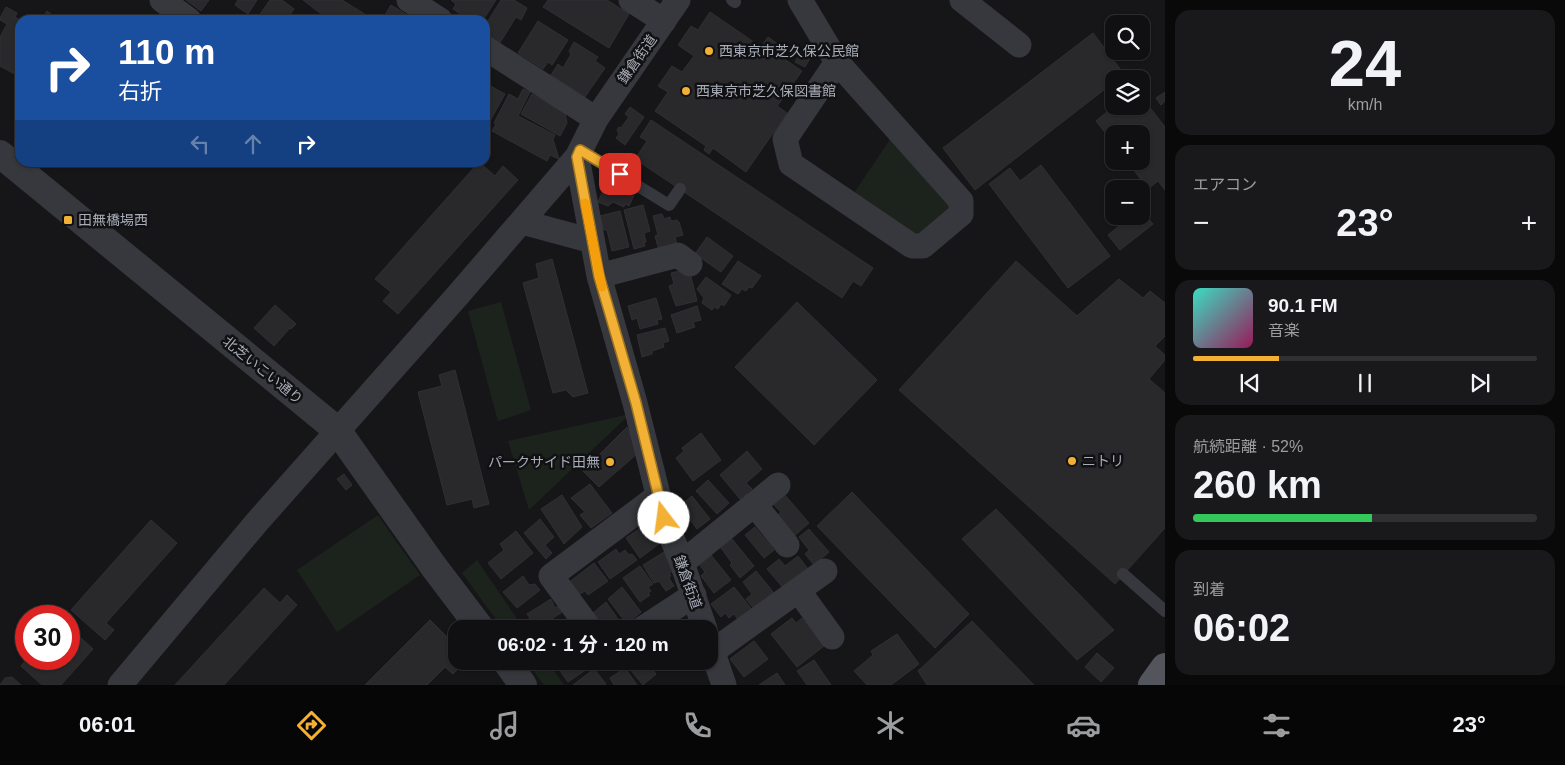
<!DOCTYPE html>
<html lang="ja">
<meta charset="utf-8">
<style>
:root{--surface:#101012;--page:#19191b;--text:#f1f3f6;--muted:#9c9d9f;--line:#303032;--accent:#f2b134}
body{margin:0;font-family:Helvetica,"Noto Sans JP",sans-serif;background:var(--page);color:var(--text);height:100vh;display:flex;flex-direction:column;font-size:19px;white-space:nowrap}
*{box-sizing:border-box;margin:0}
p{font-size:16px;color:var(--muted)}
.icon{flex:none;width:28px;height:28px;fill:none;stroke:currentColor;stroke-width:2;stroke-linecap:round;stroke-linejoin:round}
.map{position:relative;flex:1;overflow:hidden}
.drawer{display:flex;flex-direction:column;gap:10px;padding:10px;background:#09090a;width:400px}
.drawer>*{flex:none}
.top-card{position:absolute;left:15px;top:15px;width:475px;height:152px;border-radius:15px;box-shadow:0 1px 4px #0004,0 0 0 1px var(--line);background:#1a4fa0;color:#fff;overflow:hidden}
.controls{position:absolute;left:1105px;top:15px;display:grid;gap:10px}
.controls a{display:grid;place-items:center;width:45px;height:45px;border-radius:10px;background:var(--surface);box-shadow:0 1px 4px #0004,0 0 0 1px var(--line);font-size:25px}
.speed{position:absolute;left:15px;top:605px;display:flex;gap:10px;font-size:25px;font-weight:700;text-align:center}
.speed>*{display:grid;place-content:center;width:65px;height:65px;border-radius:50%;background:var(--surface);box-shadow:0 1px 4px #0004,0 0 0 1px var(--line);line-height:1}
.speed .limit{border:8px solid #d22;background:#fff;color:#111}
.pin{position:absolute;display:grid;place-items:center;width:42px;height:42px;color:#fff;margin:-21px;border-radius:10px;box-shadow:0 2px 8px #0006}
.me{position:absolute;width:55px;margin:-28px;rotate:345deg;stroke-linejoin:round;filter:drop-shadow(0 0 4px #0008)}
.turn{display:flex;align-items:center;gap:18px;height:105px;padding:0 20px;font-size:22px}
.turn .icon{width:65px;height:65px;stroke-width:2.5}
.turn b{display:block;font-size:35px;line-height:42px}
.lanes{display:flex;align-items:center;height:48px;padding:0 20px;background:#0003;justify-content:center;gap:25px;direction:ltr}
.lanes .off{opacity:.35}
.big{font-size:38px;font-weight:700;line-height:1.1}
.drawer .widget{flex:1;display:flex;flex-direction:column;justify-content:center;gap:8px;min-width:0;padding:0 18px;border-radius:15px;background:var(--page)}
.drawer .dial{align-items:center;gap:0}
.dial b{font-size:65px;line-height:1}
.song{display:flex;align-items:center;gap:15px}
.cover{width:60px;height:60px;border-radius:8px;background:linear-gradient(135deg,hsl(170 70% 55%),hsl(330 70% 35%))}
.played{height:5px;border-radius:2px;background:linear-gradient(90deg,var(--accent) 25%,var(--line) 25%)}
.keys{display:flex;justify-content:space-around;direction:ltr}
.heat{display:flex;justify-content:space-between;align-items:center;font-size:28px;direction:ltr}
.charge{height:8px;border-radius:4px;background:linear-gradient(90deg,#34c759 52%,var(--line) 0)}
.trip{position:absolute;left:448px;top:620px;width:270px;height:50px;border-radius:15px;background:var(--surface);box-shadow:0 1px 4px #0004,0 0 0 1px var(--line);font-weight:700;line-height:50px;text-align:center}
.dock{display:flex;height:80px;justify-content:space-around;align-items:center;background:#060607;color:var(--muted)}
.dock .icon{width:35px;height:35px}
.dock .selected{color:var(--accent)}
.dock b{font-size:22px;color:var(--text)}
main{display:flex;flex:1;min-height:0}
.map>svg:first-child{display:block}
.green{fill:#1c231d}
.building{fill:#29292c;stroke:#303034}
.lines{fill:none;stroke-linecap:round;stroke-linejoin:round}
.service{stroke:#37383d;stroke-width:12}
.minor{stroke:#37383d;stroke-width:25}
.tertiary{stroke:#37383d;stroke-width:28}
.primary{stroke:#53555c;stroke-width:28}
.route-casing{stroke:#9d7322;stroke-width:12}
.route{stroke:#f2b134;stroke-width:9}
.slow{stroke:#f59e0b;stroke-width:9}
.poi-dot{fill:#f2b134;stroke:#111113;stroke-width:2}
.labels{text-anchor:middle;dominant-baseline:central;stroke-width:5;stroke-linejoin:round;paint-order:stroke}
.poi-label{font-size:14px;fill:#a8adb8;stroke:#111113;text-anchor:start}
.street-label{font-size:14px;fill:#a8adb8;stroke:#111113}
</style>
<main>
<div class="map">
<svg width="1165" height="685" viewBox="0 0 1165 685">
<rect width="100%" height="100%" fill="#161618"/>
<path class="green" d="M891 138 951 202V213L923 236 911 237 852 196Z
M501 302 531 410 498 421 468 311Z
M630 414 529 510 508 441Z
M378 515 420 575 337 632 297 570Z
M477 560 524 629H503L462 573Z
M526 661H547L564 685H544Z"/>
<path class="building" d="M186 0H209L201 11Z
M238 0H257L248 14 235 5Z
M270 0H282L294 9 286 20H256Z
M303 0H342L371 18 370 20H329Z
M451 0H496L483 20H465L466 18 453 9 456 4Z
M501 0H514L527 8 521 20 516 17 498 46 485 38V26Z
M548 0H607L629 14 609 48 543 7Z
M391 5 415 20H382Z
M6 7 17 13 15 17 20 20V77L0 66V37L7 24 0 20V18Z
M47 11 59 20H43L42 19Z
M710 12 761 47 768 37 782 47 777 54 802 71 777 106 787 113 746 172 713 148 709 154 704 150 706 146 655 111 668 92 658 86 672 66 682 72 694 56 678 45 691 26 698 30Z
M538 21 568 40 552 65 548 62 543 69 518 53Z
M1093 33 1124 74 1118 79H1114V82L975 190 943 148Z
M574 42 598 57 595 61 605 68 585 97 551 75 558 64 563 68 571 54 569 51Z
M804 48 813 53 805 67 795 62Z
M485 83 505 94 486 128 485 127Z
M523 89 530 92 518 116 555 135 553 139 559 159 550 155 547 161 492 131 496 124 494 123 509 94 518 99Z
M1165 92V101L1161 105 1156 98Z
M532 94 565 113 567 123 560 136 521 114Z
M1141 96 1165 127V190L1158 181 1148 189 1127 161H1141V134H1114V144L1096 121 1114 106H1141Z
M630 107 644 117 625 145 616 138 619 134 617 130 619 127 621 128 629 117 625 114Z
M651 120 873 268 861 286 853 281 842 298 635 159 647 141 640 137Z
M479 162 495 176 503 166 518 180 398 314 383 301 391 292 375 279Z
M1041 165 1110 256 1068 288 989 184 1010 168 1020 181Z
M606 180 626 189 625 191 634 195 629 206 625 204 624 207 613 202 608 206 598 202 605 186 603 185Z
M643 205 650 231 644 233 646 242H644L645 246 634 249 624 210Z
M1141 210 1153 224 1120 250 1108 235 1131 216H1141Z
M620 211 629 247 612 251 607 230H604L600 216Z
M662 214 664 219 670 217 671 221 677 220 678 222H679L683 235 675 237 677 245 659 250 655 236 658 235 653 216Z
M707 237 733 256 721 272 695 254Z
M552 259 588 393 573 397 566 390 553 393 523 283 539 278 536 264Z
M738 261 761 276 752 288 749 287 746 291 742 289 738 294 722 284Z
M1016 261 1077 316 1119 279 1143 298 1150 291 1165 303V336L1155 346 1165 355V360L1149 379 1165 393V528L1115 584 899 390Z
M685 270 690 273 697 301 676 306 669 286 674 284 671 273Z
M706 277 731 295 724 306 721 304 718 309 714 307 712 310 702 303 704 298 697 289Z
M656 298 662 319 657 320 658 324 640 329 637 318 632 320 628 306Z
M797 302 877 380 814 445 735 367Z
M275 305 296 324 291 329 290 328 274 346 254 328Z
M697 306 701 320 693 322 695 327 677 333 671 315Z
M665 328 669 341 663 343 664 347 652 351V354L642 357 637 335Z
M455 370 489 504 474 508 472 499 447 505 418 392 442 386 439 375Z
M627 427 638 453 599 487 583 471Z
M701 433 721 460 693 481 676 458 684 451 682 448Z
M747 451 762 469 746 483 752 489 740 499 720 475Z
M344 474 352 485 346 490 337 479Z
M708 480 729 503 717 514 696 491Z
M590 484 612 513 591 528 580 515 585 512 571 498Z
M852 492 969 614 935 648 817 526Z
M784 494 809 523 794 536 777 516 781 512 773 504Z
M562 495 582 527 564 544 541 509Z
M692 496 710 519 697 529 680 506Z
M996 509 1114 630 1077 660 962 539Z
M540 519 554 537 545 545 552 553 546 559 524 533Z
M151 520 177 543 106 623 114 630 105 640 71 610Z
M649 522 658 535 655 538 659 544 640 558 626 538Z
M755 527 774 550 764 558 745 535Z
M809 529 829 552 814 565 805 554 809 550 799 537Z
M516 531 533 553 501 579 488 563 504 550 500 544Z
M732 539 754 566 740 578 730 565 732 563 721 548Z
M616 549 619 554 625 550 629 555 632 554 637 560 610 579 598 562Z
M664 552 675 570 669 573 671 575 669 578 674 586 666 591 659 581 654 583 643 565Z
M711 555 731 580 714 593 701 576 705 572 699 564Z
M798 556 808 569 784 589 767 569 779 559 785 566Z
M594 563 608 581 588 595 585 591 577 596 568 583Z
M640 566 653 584 648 587 651 591 648 593 650 595 640 602 623 578Z
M756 571 774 593 754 609 746 599 752 594 743 582Z
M523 576 529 585 535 584 540 590 517 608 503 592Z
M622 587 641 612 627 624 608 599Z
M734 587 753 611 739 621 734 614 729 618 725 613 721 617 711 604Z
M264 588 280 603 287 595 297 605 224 685H175Z
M551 599 555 608 559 605 562 612 537 629H530L525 622 530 618 527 614Z
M606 602 622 625 617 629H605L593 613Z
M792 618 796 623 802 618 824 646 797 667 771 634Z
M686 619 692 629H672Z
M430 620 456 646V661H466L453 674 445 667 427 685H365Z
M972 621 1034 685H927L918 671Z
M69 627 93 649 61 685H42L21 666 27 659H69Z
M897 634 919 664 891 685H867L854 671 873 655 871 651Z
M754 641 768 659 744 677 730 659Z
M1097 653 1114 668 1101 682 1085 667Z
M814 660 831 685H807L797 671Z
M567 661H596L597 662 568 682 558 668Z
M637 661H646L656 674 643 685 629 668Z
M658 661H674L663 669Z
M625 668 637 685H614L610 678Z
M594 669 606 684 604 685H573Z
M777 673 785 685H759Z
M12 677 21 685H0L5 678Z"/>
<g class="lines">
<path class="service" d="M732 0 735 2
M581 151 669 205 680 189
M1123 574 1165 611"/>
<path class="minor" d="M162 0 189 20
M409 0 440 20
M631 0 664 21
M800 0 837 62 961 201V214L923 246H912L791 164 785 139 837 62
M962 0 1019 45
M485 48 596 119
M577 157 599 276 635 403 664 518 682 563 705 629
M522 222 592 241
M599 276 678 255 690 264
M754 504 787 545
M682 563 778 485
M798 590 832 637
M590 629 551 576 658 496
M642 629 694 595
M709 641 724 685
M712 652 825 571
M120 685 257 522 458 295 577 157 596 119 678 0"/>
<path class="tertiary" d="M0 154 337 430 434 567 481 629
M506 661 523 685"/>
<path class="primary" d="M1152 685 1165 667"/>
</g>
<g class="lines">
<g class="route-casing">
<path id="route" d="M620 174 580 150 577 157 599 276 636 403 664 518"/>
</g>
<use href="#route" class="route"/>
<path class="slow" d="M585 203 602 287"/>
</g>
<g class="poi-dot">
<circle cx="709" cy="51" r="5"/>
<circle cx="686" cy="91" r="5"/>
<rect x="63" y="215" width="10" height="10" rx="2.5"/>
<circle cx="1072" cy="461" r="5"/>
<circle cx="610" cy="462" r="5"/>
</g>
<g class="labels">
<g class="poi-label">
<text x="719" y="51">西東京市芝久保公民館</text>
<text x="696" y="91">西東京市芝久保図書館</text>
<text x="78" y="220">田無橋場西</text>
<text x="1082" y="461">ニトリ</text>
<text x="600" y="462" text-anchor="end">パークサイド田無</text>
</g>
<g class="street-label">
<text transform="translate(637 59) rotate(-55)">鎌倉街道</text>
<text transform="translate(263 370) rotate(39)">北芝いこい通り</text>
<text transform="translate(688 582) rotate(70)">鎌倉街道</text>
</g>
</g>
</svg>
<div class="controls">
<a><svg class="icon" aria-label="search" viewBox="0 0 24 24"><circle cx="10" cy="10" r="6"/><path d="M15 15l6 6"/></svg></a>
<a><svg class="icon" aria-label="layers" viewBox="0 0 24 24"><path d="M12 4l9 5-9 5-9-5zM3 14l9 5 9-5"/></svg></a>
<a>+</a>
<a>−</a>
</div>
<div class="speed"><div class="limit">30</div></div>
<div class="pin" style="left:620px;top:174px;background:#d93025"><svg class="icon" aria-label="arrive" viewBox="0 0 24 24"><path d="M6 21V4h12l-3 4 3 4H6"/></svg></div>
<svg class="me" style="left:664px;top:518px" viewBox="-20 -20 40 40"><circle r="19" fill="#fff"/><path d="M0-13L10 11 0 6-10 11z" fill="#f2b134"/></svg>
<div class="trip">06:02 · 1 分 · 120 m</div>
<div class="top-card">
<div class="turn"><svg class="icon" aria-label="right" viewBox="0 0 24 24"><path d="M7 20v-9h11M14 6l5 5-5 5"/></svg><div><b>110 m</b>右折</div></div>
<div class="lanes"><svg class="icon off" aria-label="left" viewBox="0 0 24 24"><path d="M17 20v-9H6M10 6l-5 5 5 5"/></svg><svg class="icon off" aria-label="ahead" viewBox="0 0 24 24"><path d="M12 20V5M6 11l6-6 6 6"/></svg><svg class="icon" aria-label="right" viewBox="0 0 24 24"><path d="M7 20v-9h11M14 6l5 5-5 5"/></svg></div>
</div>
</div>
<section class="drawer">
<div class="widget dial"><b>24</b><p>km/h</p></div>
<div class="widget"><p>エアコン</p>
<div class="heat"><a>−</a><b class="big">23°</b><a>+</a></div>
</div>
<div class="widget">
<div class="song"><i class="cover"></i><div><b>90.1 FM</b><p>音楽</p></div></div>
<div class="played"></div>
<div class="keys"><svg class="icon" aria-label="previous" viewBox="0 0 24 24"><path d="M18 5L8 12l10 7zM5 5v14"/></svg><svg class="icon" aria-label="pause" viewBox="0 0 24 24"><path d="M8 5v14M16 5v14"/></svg><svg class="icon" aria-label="next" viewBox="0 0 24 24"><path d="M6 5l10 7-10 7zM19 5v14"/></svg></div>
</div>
<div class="widget"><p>航続距離 · 52%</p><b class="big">260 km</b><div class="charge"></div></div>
<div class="widget"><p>到着</p><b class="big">06:02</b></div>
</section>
</main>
<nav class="dock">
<b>06:01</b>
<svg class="icon selected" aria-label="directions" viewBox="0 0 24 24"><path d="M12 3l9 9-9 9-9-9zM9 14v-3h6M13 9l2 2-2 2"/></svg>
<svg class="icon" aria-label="music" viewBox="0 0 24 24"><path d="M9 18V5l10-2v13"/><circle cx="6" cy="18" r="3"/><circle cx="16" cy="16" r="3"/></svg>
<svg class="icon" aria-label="phone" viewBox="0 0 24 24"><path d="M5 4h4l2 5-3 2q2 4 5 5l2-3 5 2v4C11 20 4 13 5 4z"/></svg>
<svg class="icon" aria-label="climate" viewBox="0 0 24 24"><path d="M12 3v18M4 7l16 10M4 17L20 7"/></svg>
<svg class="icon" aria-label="car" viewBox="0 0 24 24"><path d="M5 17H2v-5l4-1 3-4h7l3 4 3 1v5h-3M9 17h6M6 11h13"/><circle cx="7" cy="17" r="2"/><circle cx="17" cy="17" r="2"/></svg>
<svg class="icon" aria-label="filters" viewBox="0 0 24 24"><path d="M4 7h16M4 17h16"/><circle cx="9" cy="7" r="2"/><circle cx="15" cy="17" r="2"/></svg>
<b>23°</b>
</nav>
